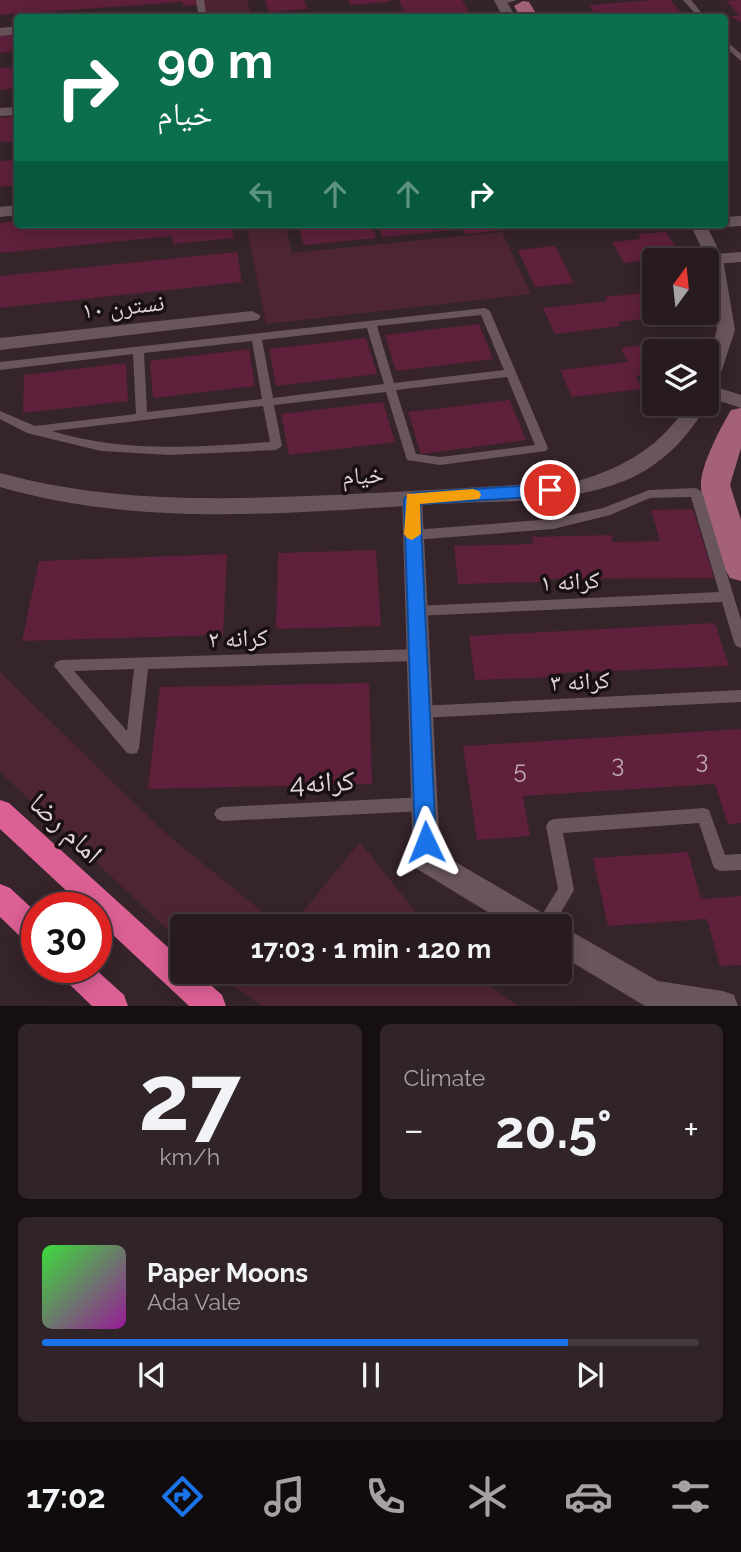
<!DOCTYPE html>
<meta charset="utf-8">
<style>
:root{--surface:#281b20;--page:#302429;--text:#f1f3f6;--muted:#a5a1a5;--line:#44393e;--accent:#1a73e8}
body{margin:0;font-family:Raleway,"Noto Naskh Arabic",sans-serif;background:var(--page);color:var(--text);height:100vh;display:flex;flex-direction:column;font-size:26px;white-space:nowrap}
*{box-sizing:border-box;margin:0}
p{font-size:23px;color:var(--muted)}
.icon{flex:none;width:38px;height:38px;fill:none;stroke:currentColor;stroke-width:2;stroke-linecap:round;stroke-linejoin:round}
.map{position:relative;height:1006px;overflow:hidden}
.side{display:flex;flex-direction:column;gap:18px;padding:18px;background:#160f12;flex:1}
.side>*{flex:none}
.banner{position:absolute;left:14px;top:14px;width:714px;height:214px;border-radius:7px;box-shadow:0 4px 18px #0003,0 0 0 2px var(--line);background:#0b6e4f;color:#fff;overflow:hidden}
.needle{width:46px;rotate:15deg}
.fabs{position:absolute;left:642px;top:248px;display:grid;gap:14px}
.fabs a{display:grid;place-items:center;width:77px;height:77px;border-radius:7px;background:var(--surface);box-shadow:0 4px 18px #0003,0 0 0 2px var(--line);font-size:35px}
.speed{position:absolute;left:21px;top:892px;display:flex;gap:14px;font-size:35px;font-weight:700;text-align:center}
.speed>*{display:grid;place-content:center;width:91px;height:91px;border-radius:50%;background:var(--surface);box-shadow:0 4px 18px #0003,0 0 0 2px var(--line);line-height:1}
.speed .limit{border:10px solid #d22;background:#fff;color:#111}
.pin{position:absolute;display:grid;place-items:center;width:60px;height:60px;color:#fff;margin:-30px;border:4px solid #fff;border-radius:50%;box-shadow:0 2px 7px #0007}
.me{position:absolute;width:77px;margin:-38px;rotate:358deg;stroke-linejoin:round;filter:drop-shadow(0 0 5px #0008)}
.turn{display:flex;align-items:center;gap:24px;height:147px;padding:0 28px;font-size:32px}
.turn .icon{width:91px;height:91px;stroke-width:2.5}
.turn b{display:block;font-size:49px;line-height:60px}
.lanes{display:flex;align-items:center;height:66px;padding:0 28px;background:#0003;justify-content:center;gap:35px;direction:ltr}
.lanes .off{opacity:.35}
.big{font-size:52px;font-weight:700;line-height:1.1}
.side .widget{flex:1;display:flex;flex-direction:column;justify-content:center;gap:10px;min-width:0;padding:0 24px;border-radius:10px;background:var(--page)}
.side .dial{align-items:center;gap:0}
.dial b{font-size:91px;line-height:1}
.song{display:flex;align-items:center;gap:21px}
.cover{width:84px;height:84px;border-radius:10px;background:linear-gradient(135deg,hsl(120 70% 55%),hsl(300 70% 35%))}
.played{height:7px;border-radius:4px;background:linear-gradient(90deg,var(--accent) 80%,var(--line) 80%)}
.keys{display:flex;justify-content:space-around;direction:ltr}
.heat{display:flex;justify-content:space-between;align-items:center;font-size:38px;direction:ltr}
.side .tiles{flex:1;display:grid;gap:18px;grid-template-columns:1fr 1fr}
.widget:last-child{grid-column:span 2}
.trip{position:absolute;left:170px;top:914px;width:402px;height:70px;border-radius:7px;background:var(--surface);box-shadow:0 4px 18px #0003,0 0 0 2px var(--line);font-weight:700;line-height:70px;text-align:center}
.tab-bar{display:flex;height:112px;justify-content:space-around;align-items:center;background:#100b0d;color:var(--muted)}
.tab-bar .icon{width:49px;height:49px}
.tab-bar .selected{color:var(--accent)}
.tab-bar b{font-size:32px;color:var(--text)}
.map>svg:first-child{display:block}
.green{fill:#4e2535}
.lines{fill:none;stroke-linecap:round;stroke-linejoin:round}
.canal{fill:#a5617a;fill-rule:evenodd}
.building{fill:#5e203b}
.lane{fill:#69565c;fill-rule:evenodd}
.street{fill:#69565c;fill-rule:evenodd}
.secondary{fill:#69565c;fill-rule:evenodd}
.highway{fill:#dd6095;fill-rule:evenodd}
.route{fill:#1a73e8;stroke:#114b97;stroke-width:2}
.slow{fill:#f59e0b}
.labels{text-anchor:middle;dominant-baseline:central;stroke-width:7;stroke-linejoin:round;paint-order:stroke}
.street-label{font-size:24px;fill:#e0d4d8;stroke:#181012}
.near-number-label{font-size:24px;fill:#c0a7b1}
.near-street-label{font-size:28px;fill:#e0d4d8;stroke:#181012}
</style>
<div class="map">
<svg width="741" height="1006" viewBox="0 0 741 1006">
<rect width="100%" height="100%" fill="#35242a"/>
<path class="green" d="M203 0H247L252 17H206Z
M246 224H285L292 253 502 232 531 294 266 324Z
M0 672 163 831 280 926H182V943L0 772Z
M360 842 427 926H291Z
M212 971H470L518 1006H262Z"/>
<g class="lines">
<path class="canal" d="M523 1 529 2 539 18H521L514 6Z
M741 408V448L730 485 741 520V581L730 578 725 569C720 550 701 503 701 486 700 466 721 427 731 410Z"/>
</g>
<path class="building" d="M0 0H198L199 5 183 6V2L0 15Z
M265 0H304L307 9 269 12Z
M348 0H390V2L350 5Z
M399 0H462L472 18H356L355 15 404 11Z
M655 0H670L684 15 596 18 590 5Z
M741 0V22L729 16H740L726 1Z
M18 33V51L0 53V34Z
M18 67V88L0 90V68Z
M18 116V141L0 142V118Z
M18 159V185L0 187V161Z
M18 221V224H232L234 238 173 244 172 236 0 253V223Z
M340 224H372L376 238 304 245 299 228Z
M378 224H451L454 230 382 237Z
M460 224H544V226L465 234Z
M666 232 679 253 650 255 653 260 624 263 612 242 641 239 638 234Z
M555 246 574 283 535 287 518 250Z
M237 252 242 282 0 308V276Z
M654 292V313L678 315 618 322 620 326 555 334 543 308 607 301 605 297Z
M479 324 493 359 396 371 385 335Z
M366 338 377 374 276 386 269 349Z
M652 344 656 352 654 374 636 376 642 389 572 397 560 370 628 362 621 348Z
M249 349 255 386 153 398 150 361Z
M126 363 128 401 23 413 24 375Z
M510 400 526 440 421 454 408 412Z
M383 402 395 442 289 455 281 414Z
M693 509 714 578 540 579V582L458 584 454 546 533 544 532 537 612 535 613 542 660 541 651 510Z
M376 550 381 626 276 629 278 553Z
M227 554 223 635 22 641 39 561Z
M715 623 729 666 560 673V677L475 680 469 636Z
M369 683 372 784 148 789 160 687Z
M741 729V823L728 824 715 784 523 796 530 836 477 840 463 746Z
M688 852 701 899 741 896V965L720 966 707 919 608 926 593 858Z"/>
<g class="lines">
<path class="lane" d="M196 0H204L207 18H199Z
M683 0H691L706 18H699Z
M724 39 741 54V61L724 46Z
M485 308 490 311 548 448 546 451 440 465 407 460 386 392 274 405 282 446 276 450 170 455 101 451 27 433 0 419V411L35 426 136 414 133 354 0 370V362ZM481 315 504 370 394 383 377 326ZM367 328 384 384 273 398 262 340ZM252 341 262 399 147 412 144 353ZM507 377 535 445 440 457 416 454 396 390ZM263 406 270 442C197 447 123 453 52 431Z
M696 488 702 492 741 620V648L736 646 734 642 722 602 415 616 410 615 408 611 410 607 415 606 719 592 691 497 650 498 610 515 553 529 413 540 409 538 407 535 409 532 413 530 553 519 603 508 649 490Z
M417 649 422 651 424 655 422 659 417 661 148 669 139 748 137 753 132 754 127 753 54 666 56 662 61 660ZM134 669 127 731 74 671Z
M741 690V702L420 718 415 716 413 712 415 708 420 706Z
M424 797 429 799 432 804 429 809 424 811 222 821 217 819 214 814 217 809 222 807Z
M704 808 709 810 725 855 741 854V870L720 871 714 868 699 823 563 833 574 890 553 926H535L558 889 546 826 549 821 554 819Z"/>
<path class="street" d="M495 0H517L500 5Z
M18 26V34L0 36V28Z
M18 107V115L0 116V108Z
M18 205V215L0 217V207Z
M741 216V226L724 227 717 224H724V217Z
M741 252V262L715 264 707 259 715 254Z
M252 311 261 316 258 320 0 350V338Z
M707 384 741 395V408L707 397Z
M412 491 419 494 422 499 440 853 548 916 552 926H511L417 869 413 860 402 499 405 494Z
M560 925 658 981 723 991 734 995 738 1006H645L560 955V926H558Z"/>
<path class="secondary" d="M494 0H506L516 18H503Z
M690 224H706L723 259 735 330 716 388 714 392 707 394V360L717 330 707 259Z
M688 404H708C686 439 663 465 624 481 566 504 498 501 436 504 290 513 142 528 0 487V473C110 503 220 500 333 495 415 491 496 486 578 481 625 467 661 446 688 404Z"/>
<path class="highway" d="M0 800 9 803 182 960V971H195L222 995 226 1006H189L96 919V908H85L0 829Z
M0 884 10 888 37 913V947L27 943 0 917Z
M59 968H94L124 995 128 1006H92L63 978Z"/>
</g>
<path class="route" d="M550 484 558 490 550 496 420 504 436 842 433 848 426 851 418 848 415 842 404 499 412 493Z"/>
<path class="slow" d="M473 489 479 491 481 495 479 499 420 504 421 534 412 540 407 538 404 534 407 494Z"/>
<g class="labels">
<g class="street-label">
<text transform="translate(123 306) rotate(-6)">نسترن ۱۰</text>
<text transform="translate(363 475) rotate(-3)">خیام</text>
<text transform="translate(570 581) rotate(-3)">کرانه ۱</text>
<text transform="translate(238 638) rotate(-2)">کرانه ۲</text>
<text transform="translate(580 681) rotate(-3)">کرانه ۳</text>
</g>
<g class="near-number-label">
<text x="702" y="759">3</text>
<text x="618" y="763">3</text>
<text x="520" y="769">5</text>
</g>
<g class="near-street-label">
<text transform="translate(322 782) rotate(-3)">کرانه4</text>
<text transform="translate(66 828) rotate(43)">امام رضا</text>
</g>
</g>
</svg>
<div class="fabs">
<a><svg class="needle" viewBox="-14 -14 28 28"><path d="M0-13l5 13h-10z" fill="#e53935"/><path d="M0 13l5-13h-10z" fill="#a5a1a5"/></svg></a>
<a><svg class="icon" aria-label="layers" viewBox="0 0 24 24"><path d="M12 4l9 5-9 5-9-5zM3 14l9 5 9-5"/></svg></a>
</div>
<div class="speed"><div class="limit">30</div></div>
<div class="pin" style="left:550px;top:490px;background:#d93025"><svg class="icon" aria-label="arrive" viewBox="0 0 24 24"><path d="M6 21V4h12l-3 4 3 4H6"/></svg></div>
<svg class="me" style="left:426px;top:842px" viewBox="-20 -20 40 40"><path d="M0-17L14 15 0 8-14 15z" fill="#1a73e8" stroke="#fff" stroke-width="4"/></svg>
<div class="trip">17:03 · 1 min · 120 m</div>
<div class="banner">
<div class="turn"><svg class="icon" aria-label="right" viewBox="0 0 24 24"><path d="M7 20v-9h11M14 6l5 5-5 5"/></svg><div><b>90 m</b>خیام</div></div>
<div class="lanes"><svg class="icon off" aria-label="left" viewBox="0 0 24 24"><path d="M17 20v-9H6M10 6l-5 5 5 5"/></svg><svg class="icon off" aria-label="ahead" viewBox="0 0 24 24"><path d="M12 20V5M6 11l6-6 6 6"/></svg><svg class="icon off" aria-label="ahead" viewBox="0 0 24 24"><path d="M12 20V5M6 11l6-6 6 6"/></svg><svg class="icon" aria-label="right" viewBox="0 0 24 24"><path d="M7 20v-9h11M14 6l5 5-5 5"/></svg></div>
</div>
</div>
<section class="side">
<div class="tiles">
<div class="widget dial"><b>27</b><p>km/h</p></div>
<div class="widget"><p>Climate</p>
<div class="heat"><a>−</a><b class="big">20.5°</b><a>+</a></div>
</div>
<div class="widget">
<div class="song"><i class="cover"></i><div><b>Paper Moons</b><p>Ada Vale</p></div></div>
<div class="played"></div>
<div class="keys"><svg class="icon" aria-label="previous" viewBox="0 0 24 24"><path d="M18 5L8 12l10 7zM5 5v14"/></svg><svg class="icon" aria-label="pause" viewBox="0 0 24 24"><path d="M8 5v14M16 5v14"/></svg><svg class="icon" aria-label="next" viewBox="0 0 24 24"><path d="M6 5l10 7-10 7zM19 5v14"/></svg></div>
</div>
</div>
</section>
<nav class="tab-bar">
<b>17:02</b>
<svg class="icon selected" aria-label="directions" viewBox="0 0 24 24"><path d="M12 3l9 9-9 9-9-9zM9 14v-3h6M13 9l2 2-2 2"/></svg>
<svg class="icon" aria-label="music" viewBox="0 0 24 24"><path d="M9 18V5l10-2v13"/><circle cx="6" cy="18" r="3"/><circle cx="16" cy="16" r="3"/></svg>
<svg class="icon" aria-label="phone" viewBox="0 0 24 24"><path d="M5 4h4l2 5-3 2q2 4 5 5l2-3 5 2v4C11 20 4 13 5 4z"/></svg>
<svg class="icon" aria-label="climate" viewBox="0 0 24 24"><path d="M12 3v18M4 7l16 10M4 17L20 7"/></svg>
<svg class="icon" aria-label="car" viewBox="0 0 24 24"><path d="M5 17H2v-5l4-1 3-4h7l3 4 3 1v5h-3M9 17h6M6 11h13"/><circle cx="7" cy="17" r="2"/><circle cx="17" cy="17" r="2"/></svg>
<svg class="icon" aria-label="filters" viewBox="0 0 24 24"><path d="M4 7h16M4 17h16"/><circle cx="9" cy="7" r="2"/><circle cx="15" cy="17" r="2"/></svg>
</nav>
